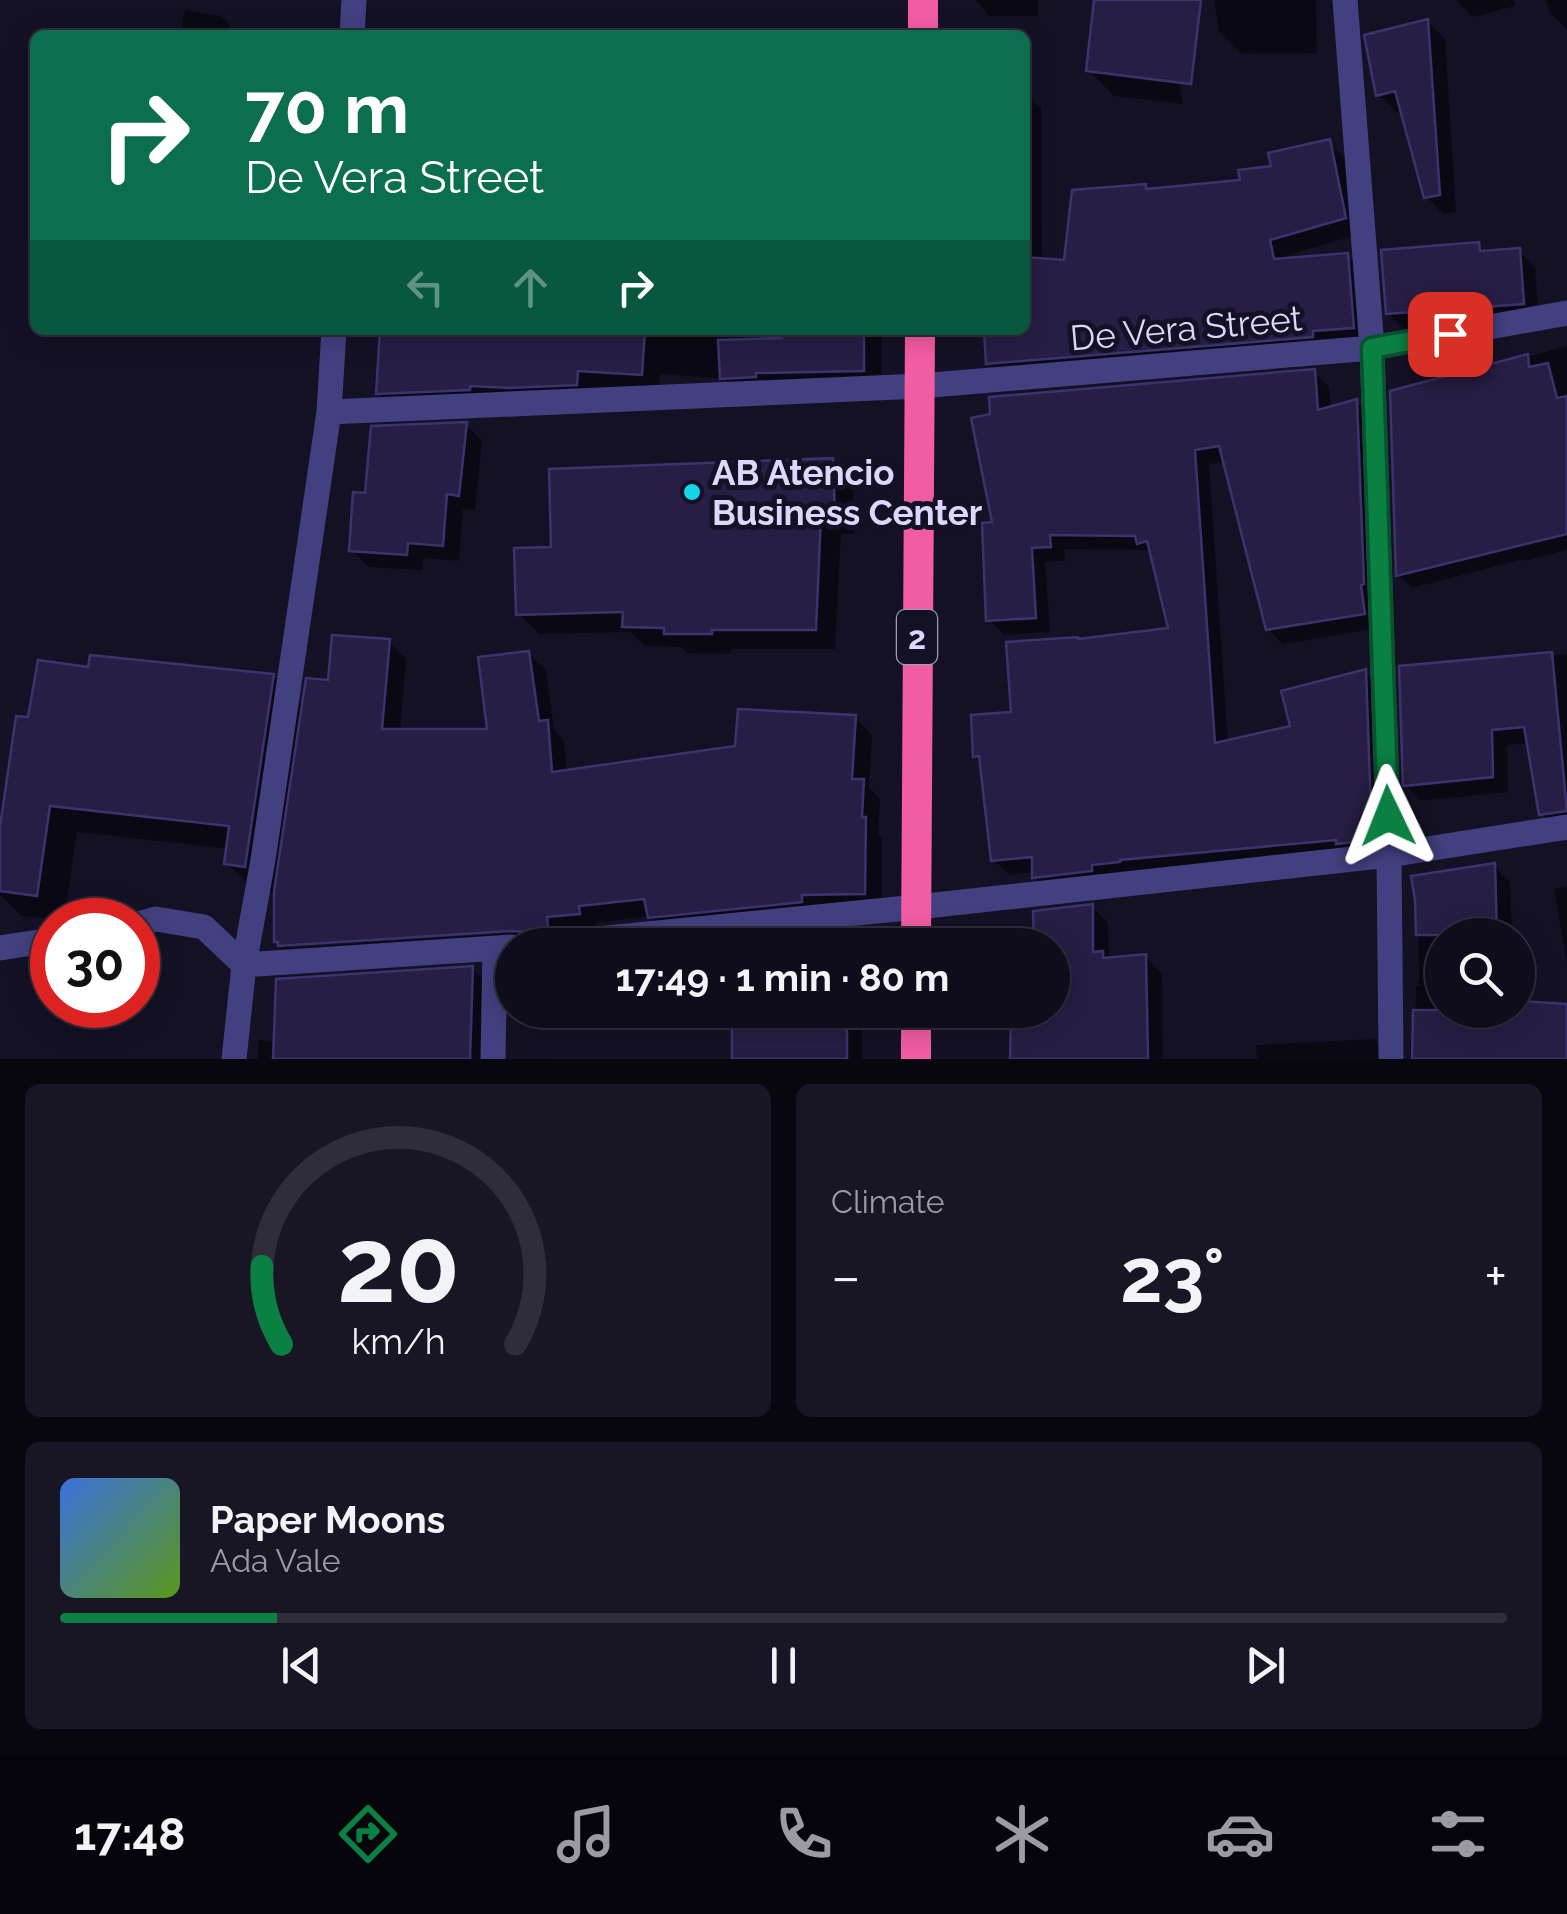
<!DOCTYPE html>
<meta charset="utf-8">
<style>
:root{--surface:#0f0d1c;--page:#181625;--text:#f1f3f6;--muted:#9b9ca3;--line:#2f2d3b;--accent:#0b8043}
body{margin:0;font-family:Raleway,sans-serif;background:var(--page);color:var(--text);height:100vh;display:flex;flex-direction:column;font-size:38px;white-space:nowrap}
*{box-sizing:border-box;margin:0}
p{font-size:32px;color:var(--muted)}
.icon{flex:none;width:55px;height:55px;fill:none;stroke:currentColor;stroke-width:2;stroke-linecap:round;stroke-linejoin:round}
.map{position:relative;height:1059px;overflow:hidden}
.side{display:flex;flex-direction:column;gap:25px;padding:25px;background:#08070f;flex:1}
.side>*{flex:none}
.banner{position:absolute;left:30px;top:30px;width:1000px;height:305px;border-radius:15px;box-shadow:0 5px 25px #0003,0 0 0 2px var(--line);background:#0b6e4f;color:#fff;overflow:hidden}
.buttons{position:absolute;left:1425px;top:918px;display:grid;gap:20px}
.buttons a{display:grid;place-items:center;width:110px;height:110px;border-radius:50%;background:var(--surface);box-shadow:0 5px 25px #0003,0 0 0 2px var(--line);font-size:50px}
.speed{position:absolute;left:30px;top:898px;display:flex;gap:20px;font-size:50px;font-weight:700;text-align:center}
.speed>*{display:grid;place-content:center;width:130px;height:130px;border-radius:50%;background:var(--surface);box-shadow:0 5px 25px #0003,0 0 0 2px var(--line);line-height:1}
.speed .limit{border:15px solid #d22;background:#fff;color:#111}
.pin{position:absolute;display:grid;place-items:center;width:85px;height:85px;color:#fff;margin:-42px;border-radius:20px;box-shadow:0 5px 15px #0006}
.me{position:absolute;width:110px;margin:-55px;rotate:358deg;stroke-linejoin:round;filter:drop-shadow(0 0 8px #0008)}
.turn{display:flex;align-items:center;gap:35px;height:210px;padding:0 50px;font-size:45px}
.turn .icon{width:130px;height:130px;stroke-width:2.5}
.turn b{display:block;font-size:70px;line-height:85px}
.lanes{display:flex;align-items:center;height:95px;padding:0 50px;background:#0003;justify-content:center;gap:50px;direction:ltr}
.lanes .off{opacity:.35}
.big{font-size:75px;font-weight:700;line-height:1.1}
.side .tile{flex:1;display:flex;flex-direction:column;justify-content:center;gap:15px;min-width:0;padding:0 35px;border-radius:15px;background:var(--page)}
.side .dial{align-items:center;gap:0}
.dial svg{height:260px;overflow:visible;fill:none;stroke:var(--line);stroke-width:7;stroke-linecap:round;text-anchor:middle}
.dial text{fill:var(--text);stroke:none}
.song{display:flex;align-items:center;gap:30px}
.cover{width:120px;height:120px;border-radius:15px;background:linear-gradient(135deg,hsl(220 70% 55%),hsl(90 70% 35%))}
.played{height:10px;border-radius:5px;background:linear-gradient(90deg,var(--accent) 15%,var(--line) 15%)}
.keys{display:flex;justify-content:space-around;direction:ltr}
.heat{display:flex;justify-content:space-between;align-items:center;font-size:55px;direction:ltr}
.side .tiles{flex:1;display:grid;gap:25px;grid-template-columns:1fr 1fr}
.tile:last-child{grid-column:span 2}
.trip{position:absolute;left:495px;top:928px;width:575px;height:100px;border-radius:50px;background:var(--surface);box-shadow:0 5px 25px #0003,0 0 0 2px var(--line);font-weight:700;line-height:100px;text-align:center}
.tab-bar{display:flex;height:160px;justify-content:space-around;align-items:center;background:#06050b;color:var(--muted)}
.tab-bar .icon{width:70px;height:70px}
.tab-bar .active{color:var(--accent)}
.tab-bar b{font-size:45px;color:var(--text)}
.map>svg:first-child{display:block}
.shadow{fill:#0007;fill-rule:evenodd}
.building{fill:#261e44;stroke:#3e326e;stroke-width:2.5}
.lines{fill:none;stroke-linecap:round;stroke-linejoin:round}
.street{stroke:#424080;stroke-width:25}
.highway{stroke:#f25ca3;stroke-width:30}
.route-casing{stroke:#07532c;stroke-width:25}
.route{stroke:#0b8043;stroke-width:18}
.poi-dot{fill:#13d5ec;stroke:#141125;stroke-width:4}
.labels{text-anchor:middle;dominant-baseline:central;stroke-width:10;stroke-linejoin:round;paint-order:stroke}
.shield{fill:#141125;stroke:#a09cbc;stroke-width:2.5}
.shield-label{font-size:32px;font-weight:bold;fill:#dcd7fc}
.street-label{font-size:35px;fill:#dcd7fc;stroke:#141125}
.poi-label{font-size:35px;font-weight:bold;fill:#dcd7fc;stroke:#141125;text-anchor:start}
</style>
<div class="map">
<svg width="1567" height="1059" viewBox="0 0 1567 1059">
<rect width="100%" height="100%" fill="#141125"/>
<path class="shadow" d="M976 0H1038V16H989Z
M1097 0H1152L1168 16 1183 104 1114 96 1089 70Z
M1214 0H1316L1317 53 1242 54 1219 31Z
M1456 0H1514L1515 6 1473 17Z
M1546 0H1567V30L1549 12Z
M185 10 221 16 230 25 228 35H181Z
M1428 22 1445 39 1456 212 1443 214 1426 196 1403 110 1396 112 1379 94Z
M378 31 436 35H378Z
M1025 92 1041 108 1042 261 1067 262 1145 186 1150 192 1242 182 1329 142 1345 158 1360 234 1285 256 1286 261 1347 256 1364 272 1369 343 1005 379 989 363 986 330H1025Z
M1478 245 1487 253 1519 251 1535 267 1539 319 1404 329 1388 313Z
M382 330H882L881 388 740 395 724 379 660 374 658 392 396 410 378 393Z
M1567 346V550L1525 561 1524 559 1412 588 1398 575 1392 393Z
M1314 372 1329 387 1331 409 1357 402 1371 417 1378 628 1283 644 1268 629 1226 462 1209 464 1228 743 1293 728 1366 672 1380 687 1386 855 1050 892 1035 877V872L1009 875 994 860 982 762 975 756 1014 714 1077 639 1171 630 1153 556 1147 550 1064 549 1065 561 1045 562 1050 632 1004 635 989 620 995 525Z
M466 425 482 441 475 511 463 509 459 561 423 558 422 570 368 567 352 550 367 495Z
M832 461 853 481 855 534H841L835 649H731V654L687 653 681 647 645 646 630 632 539 634 519 614 554 550Z
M389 642 406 659 400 732 490 731 528 653 546 670 554 730 564 740 567 772 738 749 855 717 872 735 869 788 880 799 878 833 882 837V910L667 934 650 916 595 923 596 930 561 945H512L297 963 277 941 276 893 254 890 227 863 229 849 77 832 64 920 21 916 0 895V845L30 720 91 670 273 676 304 708 330 683ZM523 927 524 932 290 948V943Z
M1567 654V828L1558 830 1542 814 1530 743 1507 745 1508 792 1421 801 1405 785 1402 668Z
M1494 866 1510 882 1512 935H1442V1010H1518V1004L1567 1007V1059H1410V1037H1415L1416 986H1419L1418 900Z
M1567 887V963L1554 889Z
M1092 907 1108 923 1109 960 1145 957 1162 973 1163 1059H1013L1038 1017V1010H1052V945H1036Z
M472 968 488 984 492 1059H257L259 1040 276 1041Z
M846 1013 862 1029V1059H734Z
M1374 1039 1386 1052 1387 1059H1257L1256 1045Z"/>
<path class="building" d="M1094 0H1201L1191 84 1086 71Z
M1428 19 1440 195 1424 198 1395 91 1376 96 1364 35Z
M1330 139 1346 218 1270 240 1274 259 1348 253 1354 328 1313 331V337L986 364 984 330H1025V257L1064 260 1072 190 1146 184V189L1240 180 1238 170 1271 166 1268 153Z
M1479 242 1480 251 1520 248 1524 304 1386 314 1381 250Z
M380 330H645L642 375 578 371 577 385 509 388 470 386V390L376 394Z
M782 330H864V371L756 373V377L720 379 718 340 782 338Z
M1528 354 1529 367 1548 363 1557 398 1567 396V534L1396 576 1390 391Z
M1315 369 1318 410 1357 399 1364 584 1361 585 1365 614 1266 630 1219 446 1195 450 1215 743 1290 726 1281 691 1366 669 1372 840 1336 844V840L1120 860V862L1092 865V871L1032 878V857L991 861 979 756 973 757 971 715 1011 712 1006 642 1078 637V639L1168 628 1147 541 1137 544 1135 536 1050 535 1051 547 1032 548 1036 618 986 621 982 523 992 522 971 418 990 414 989 397Z
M467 422 459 496 447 494 443 546 408 543 407 555 349 551 353 492 365 493 371 426Z
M833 458 835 515H821L816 630H712V634H664V628L622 627 623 612 516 615 514 548 551 547 549 469Z
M332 635 390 639 382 729H487L478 657 529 651 539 721 548 720 552 772 735 746 738 709 856 715 852 779H864L862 817H866L865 894 802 895V902L648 918 644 899 579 906 580 914 547 917 548 928 528 932 511 931 278 946V942H274V891L306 678 328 680Z
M1552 652 1567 811 1539 815 1524 727 1492 730 1493 777 1403 786 1399 666Z
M90 655 274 674 245 867 224 864 229 826 50 806 37 896 0 891V827L16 716 28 717 38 660 88 667Z
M1495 863 1497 935H1416L1415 900 1411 876Z
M1093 904V952L1103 951V958L1146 954 1148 1059H1010L1011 1014 1052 1015V945H1034L1033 911Z
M473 966 470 1059H273L276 979Z
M1518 1001 1567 1004V1059H1412L1413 1010H1518Z
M847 1010V1059H732V1011Z"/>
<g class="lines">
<path class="street" d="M1345 0 1372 348 1389 855 1391 1059
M352 35 354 0
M329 412 920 386 1372 348 1567 313
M138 924 156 919 204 927 244 965 512 947
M537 945 917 907 1389 855 1567 827
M0 948 52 940
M234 1059 244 965 263 860 329 412 334 330
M493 1059 495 949"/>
<path class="highway" d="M923 35V0
M916 945 920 330
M916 1059V1010"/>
</g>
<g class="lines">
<g class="route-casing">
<path id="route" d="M1388 816 1372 348 1450 334"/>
</g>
<use href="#route" class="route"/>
</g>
<circle class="poi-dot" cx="692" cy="492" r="10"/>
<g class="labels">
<rect class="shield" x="897" y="610" width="40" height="54" rx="8"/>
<g class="shield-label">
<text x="917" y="637">2</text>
</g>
<g class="street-label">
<text transform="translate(1186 328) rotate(-5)">De Vera Street</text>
</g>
<g class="poi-label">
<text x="712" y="472">AB Atencio<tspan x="712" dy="40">Business Center</tspan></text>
</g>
</g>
</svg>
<div class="buttons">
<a><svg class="icon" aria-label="search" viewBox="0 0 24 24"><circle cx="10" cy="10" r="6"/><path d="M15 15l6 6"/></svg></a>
</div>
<div class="speed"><div class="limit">30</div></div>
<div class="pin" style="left:1450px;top:334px;background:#d93025"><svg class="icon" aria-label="arrive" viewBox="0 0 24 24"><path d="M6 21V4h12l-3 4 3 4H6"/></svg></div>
<svg class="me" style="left:1388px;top:816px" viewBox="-20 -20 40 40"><path d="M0-17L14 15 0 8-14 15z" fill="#0b8043" stroke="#fff" stroke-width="4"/></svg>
<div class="trip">17:49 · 1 min · 80 m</div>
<div class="banner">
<div class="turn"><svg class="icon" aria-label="right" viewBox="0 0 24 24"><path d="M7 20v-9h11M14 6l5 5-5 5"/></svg><div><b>70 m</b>De Vera Street</div></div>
<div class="lanes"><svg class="icon off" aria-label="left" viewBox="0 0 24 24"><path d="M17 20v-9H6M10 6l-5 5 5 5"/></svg><svg class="icon off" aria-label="ahead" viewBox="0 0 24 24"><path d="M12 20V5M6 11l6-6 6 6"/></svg><svg class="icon" aria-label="right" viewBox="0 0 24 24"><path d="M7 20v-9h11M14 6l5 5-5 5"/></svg></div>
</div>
</div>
<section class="side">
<div class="tiles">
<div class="tile dial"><svg viewBox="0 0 100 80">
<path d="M14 69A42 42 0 1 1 86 69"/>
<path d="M14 69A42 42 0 0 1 8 45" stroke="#0b8043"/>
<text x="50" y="56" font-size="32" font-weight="700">20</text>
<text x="50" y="72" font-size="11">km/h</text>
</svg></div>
<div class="tile"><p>Climate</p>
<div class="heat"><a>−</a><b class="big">23°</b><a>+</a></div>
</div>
<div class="tile">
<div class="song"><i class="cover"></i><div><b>Paper Moons</b><p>Ada Vale</p></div></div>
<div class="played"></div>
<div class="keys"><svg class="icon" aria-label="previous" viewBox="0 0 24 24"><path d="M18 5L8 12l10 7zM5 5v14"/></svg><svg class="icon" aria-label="pause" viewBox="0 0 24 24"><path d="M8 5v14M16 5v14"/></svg><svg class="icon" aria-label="next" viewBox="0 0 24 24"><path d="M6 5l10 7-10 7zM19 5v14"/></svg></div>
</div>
</div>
</section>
<nav class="tab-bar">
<b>17:48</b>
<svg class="icon active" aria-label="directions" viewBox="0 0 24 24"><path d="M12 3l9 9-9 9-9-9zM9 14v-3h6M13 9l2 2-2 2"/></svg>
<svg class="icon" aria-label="music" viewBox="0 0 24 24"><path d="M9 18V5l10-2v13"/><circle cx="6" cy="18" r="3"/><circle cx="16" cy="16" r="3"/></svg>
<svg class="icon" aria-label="phone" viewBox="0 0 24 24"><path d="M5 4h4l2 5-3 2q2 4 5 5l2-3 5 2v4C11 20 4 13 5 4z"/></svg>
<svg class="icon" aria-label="climate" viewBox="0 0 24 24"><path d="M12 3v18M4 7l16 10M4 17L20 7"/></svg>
<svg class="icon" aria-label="car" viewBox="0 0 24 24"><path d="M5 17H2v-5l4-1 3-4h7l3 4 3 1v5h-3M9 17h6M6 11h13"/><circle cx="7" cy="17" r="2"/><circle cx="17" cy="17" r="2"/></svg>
<svg class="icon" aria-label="filters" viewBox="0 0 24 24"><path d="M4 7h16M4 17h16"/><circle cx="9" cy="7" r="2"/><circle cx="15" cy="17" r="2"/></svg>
</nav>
